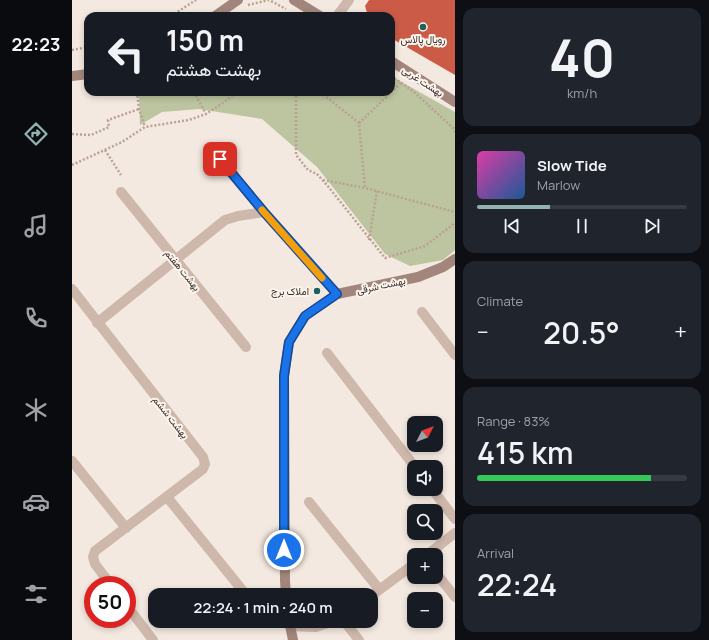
<!DOCTYPE html>
<meta charset="utf-8">
<style>
:root{--surface:#171b24;--page:#20242c;--text:#f1f3f6;--muted:#9ea1a6;--line:#363941;--accent:#92b1b1}
body{margin:0;font-family:Manrope,Vazirmatn,sans-serif;background:var(--page);color:var(--text);height:100vh;display:flex;flex-direction:column;font-size:15px;white-space:nowrap}
*{box-sizing:border-box;margin:0}
p{font-size:13px;color:var(--muted)}
.icon{flex:none;width:22px;height:22px;fill:none;stroke:currentColor;stroke-width:2;stroke-linecap:round;stroke-linejoin:round}
.map{position:relative;flex:1;overflow:hidden}
.side{display:flex;flex-direction:column;gap:8px;padding:8px;background:#0d0f14;width:254px}
.side>*{flex:none}
.top-card{position:absolute;left:12px;top:12px;width:311px;height:84px;border-radius:12px;box-shadow:0 2px 6px #0003;background:#171b24;color:var(--text);overflow:hidden}
.needle{width:26px;rotate:48deg}
.tools{position:absolute;left:335px;top:416px;display:grid;gap:8px}
.tools a{display:grid;place-items:center;width:36px;height:36px;border-radius:8px;background:var(--surface);box-shadow:0 2px 6px #0003;font-size:20px}
.speed{position:absolute;left:12px;top:576px;display:flex;gap:8px;font-size:20px;font-weight:700;text-align:center}
.speed>*{display:grid;place-content:center;width:52px;height:52px;border-radius:50%;background:var(--surface);box-shadow:0 2px 6px #0003;line-height:1}
.speed .limit{border:6px solid #d22;background:#fff;color:#111}
.pin{position:absolute;display:grid;place-items:center;width:34px;height:34px;color:#fff;margin:-17px;border-radius:8px;box-shadow:0 2px 6px #0006}
.me{position:absolute;width:44px;margin:-22px;rotate:0deg;stroke-linejoin:round;filter:drop-shadow(0 0 3px #0008)}
.turn{display:flex;align-items:center;gap:14px;height:84px;padding:0 16px;font-size:18px}
.turn .icon{width:52px;height:52px;stroke-width:2.5}
.turn b{display:block;font-size:28px;line-height:34px}
.big{font-size:30px;font-weight:600;line-height:1.1}
.side .widget{flex:1;display:flex;flex-direction:column;justify-content:center;gap:6px;min-width:0;padding:0 14px;border-radius:12px;background:var(--page)}
.side .dial{align-items:center;gap:0}
.dial b{font-size:52px;line-height:1}
.song{display:flex;align-items:center;gap:12px}
.cover{width:48px;height:48px;border-radius:6px;background:linear-gradient(135deg,hsl(320 70% 55%),hsl(210 70% 35%))}
.played{height:4px;border-radius:2px;background:linear-gradient(90deg,var(--accent) 35%,var(--line) 35%)}
.keys{display:flex;justify-content:space-around;direction:ltr}
.heat{display:flex;justify-content:space-between;align-items:center;font-size:22px;direction:ltr}
.charge{height:6px;border-radius:3px;background:linear-gradient(90deg,#34c759 83%,var(--line) 0)}
.trip{position:absolute;left:76px;top:588px;width:230px;height:40px;border-radius:12px;background:var(--surface);box-shadow:0 2px 6px #0003;font-weight:600;line-height:40px;text-align:center}
main{display:flex;flex:1;min-height:0}
.dock{display:flex;flex-direction:column;width:72px;justify-content:space-around;align-items:center;background:#090b0e;color:var(--muted)}
.dock .icon{width:28px;height:28px}
.dock .active{color:var(--accent)}
.dock b{font-size:18px;color:var(--text)}
.map>svg:first-child{display:block}
.green{fill:#bcc59f}
.building{fill:#cb5b47}
.lines{fill:none;stroke-linecap:round;stroke-linejoin:round}
.path{stroke:#baa195;stroke-width:2.5;stroke-dasharray:2 2;stroke-linecap:butt}
.street{stroke:#ceb8ab;stroke-width:10}
.secondary{stroke:#a2867c;stroke-width:10}
.route-casing{stroke:#114b97;stroke-width:10}
.route{stroke:#1a73e8;stroke-width:7}
.slow{stroke:#f59e0b;stroke-width:7}
.poi-dot{fill:#1d605d;stroke:#fbf4ed;stroke-width:1.5}
.labels{text-anchor:middle;dominant-baseline:central;stroke-width:4;stroke-linejoin:round;paint-order:stroke}
.poi-label{font-size:10px;fill:#3b2e2a;stroke:#fbf4ed}
.street-label{font-size:10px;fill:#3b2e2a;stroke:#fbf4ed}
</style>
<main>
<nav class="dock">
<b>22:23</b>
<svg class="icon active" aria-label="directions" viewBox="0 0 24 24"><path d="M12 3l9 9-9 9-9-9zM9 14v-3h6M13 9l2 2-2 2"/></svg>
<svg class="icon" aria-label="music" viewBox="0 0 24 24"><path d="M9 18V5l10-2v13"/><circle cx="6" cy="18" r="3"/><circle cx="16" cy="16" r="3"/></svg>
<svg class="icon" aria-label="phone" viewBox="0 0 24 24"><path d="M5 4h4l2 5-3 2q2 4 5 5l2-3 5 2v4C11 20 4 13 5 4z"/></svg>
<svg class="icon" aria-label="climate" viewBox="0 0 24 24"><path d="M12 3v18M4 7l16 10M4 17L20 7"/></svg>
<svg class="icon" aria-label="car" viewBox="0 0 24 24"><path d="M5 17H2v-5l4-1 3-4h7l3 4 3 1v5h-3M9 17h6M6 11h13"/><circle cx="7" cy="17" r="2"/><circle cx="17" cy="17" r="2"/></svg>
<svg class="icon" aria-label="filters" viewBox="0 0 24 24"><path d="M4 7h16M4 17h16"/><circle cx="9" cy="7" r="2"/><circle cx="15" cy="17" r="2"/></svg>
</nav>
<div class="map">
<svg width="383" height="640" viewBox="0 0 383 640">
<rect width="100%" height="100%" fill="#f4e9e0"/>
<path class="green" d="M319 76 383 112V250L371 260 338 266 313 254 245 167 190 119 127 109 90 112 68 125 67 92H319Z"/>
<path class="building" d="M297 0H383V75L319 38V16H296L293 6Z"/>
<g class="lines">
<path class="path" d="M176 5 197 0 214 9
M99 16 124 0
M0 50 16 47
M319 76 341 91 381 128 383 132
M65 92 67 109 73 127
M122 92 134 114
M224 92V155L236 170 245 174 255 185 313 258 353 246 383 223
M248 92 287 123 293 188
M287 123 329 83
M0 134 19 135 37 127 36 120 67 109
M33 150 49 175
M0 165 50 142 73 127 117 120 134 114 155 100 164 92
M251 180 293 188 383 212
M297 240 305 191"/>
<path class="street" d="M265 16 277 0
M148 159 192 212 265 294
M49 192 174 347
M0 289 131 457 133 464 131 469 23 551 21 557 23 564 39 585
M350 312 383 355
M25 323 153 220 166 216 192 212
M255 353 343 467
M0 461 54 528
M360 489 383 519
M95 497 171 591
M237 502 307 589
M355 555 383 533
M364 573 383 597
M299 596 342 564
M55 606 81 640
M272 621 287 640
M218 626 244 627 262 621"/>
<path class="secondary" d="M222 0 248 16
M143 16 166 0
M319 61 383 102
M0 76 16 74
M214 595 213 581 212 376 217 342 233 316 265 294 346 277 371 267 383 259
M217 621 221 640"/>
</g>
<g class="lines">
<g class="route-casing">
<path id="route" d="M148 159 192 212 265 294 233 316 217 342 212 376V550"/>
</g>
<use href="#route" class="route"/>
<path class="slow" d="M190 210 250 278"/>
</g>
<g class="poi-dot">
<circle cx="351" cy="27" r="4"/>
<circle cx="245" cy="291" r="4"/>
</g>
<g class="labels">
<g class="poi-label">
<text x="351" y="39">رویال پالاس</text>
<text x="237" y="291" text-anchor="end">املاک برج</text>
</g>
<g class="street-label">
<text transform="translate(351 81) rotate(33)">بهشت غربی</text>
<text transform="translate(111 270) rotate(51)">بهشت هفتم</text>
<text transform="translate(309 285) rotate(-12)">بهشت شرقی</text>
<text transform="translate(99 417) rotate(52)">بهشت ششم</text>
</g>
</g>
</svg>
<div class="tools">
<a><svg class="needle" viewBox="-14 -14 28 28"><path d="M0-13l5 13h-10z" fill="#e53935"/><path d="M0 13l5-13h-10z" fill="#9ea1a6"/></svg></a>
<a><svg class="icon" aria-label="sound" viewBox="0 0 24 24"><path d="M4 9h4l5-4v14l-5-4H4zM17 9q2 3 0 6"/></svg></a>
<a><svg class="icon" aria-label="search" viewBox="0 0 24 24"><circle cx="10" cy="10" r="6"/><path d="M15 15l6 6"/></svg></a>
<a>+</a>
<a>−</a>
</div>
<div class="speed"><div class="limit">50</div></div>
<div class="pin" style="left:148px;top:159px;background:#d93025"><svg class="icon" aria-label="arrive" viewBox="0 0 24 24"><path d="M6 21V4h12l-3 4 3 4H6"/></svg></div>
<svg class="me" style="left:212px;top:550px" viewBox="-20 -20 40 40"><circle r="17" fill="#1a73e8" stroke="#fff" stroke-width="3"/><path d="M0-11L8 9 0 5-8 9z" fill="#fff"/></svg>
<div class="trip">22:24 · 1 min · 240 m</div>
<div class="top-card">
<div class="turn"><svg class="icon" aria-label="left" viewBox="0 0 24 24"><path d="M17 20v-9H6M10 6l-5 5 5 5"/></svg><div><b>150 m</b>بهشت هشتم</div></div>
</div>
</div>
<section class="side">
<div class="widget dial"><b>40</b><p>km/h</p></div>
<div class="widget">
<div class="song"><i class="cover"></i><div><b>Slow Tide</b><p>Marlow</p></div></div>
<div class="played"></div>
<div class="keys"><svg class="icon" aria-label="previous" viewBox="0 0 24 24"><path d="M18 5L8 12l10 7zM5 5v14"/></svg><svg class="icon" aria-label="pause" viewBox="0 0 24 24"><path d="M8 5v14M16 5v14"/></svg><svg class="icon" aria-label="next" viewBox="0 0 24 24"><path d="M6 5l10 7-10 7zM19 5v14"/></svg></div>
</div>
<div class="widget"><p>Climate</p>
<div class="heat"><a>−</a><b class="big">20.5°</b><a>+</a></div>
</div>
<div class="widget"><p>Range · 83%</p><b class="big">415 km</b><div class="charge"></div></div>
<div class="widget"><p>Arrival</p><b class="big">22:24</b></div>
</section>
</main>
